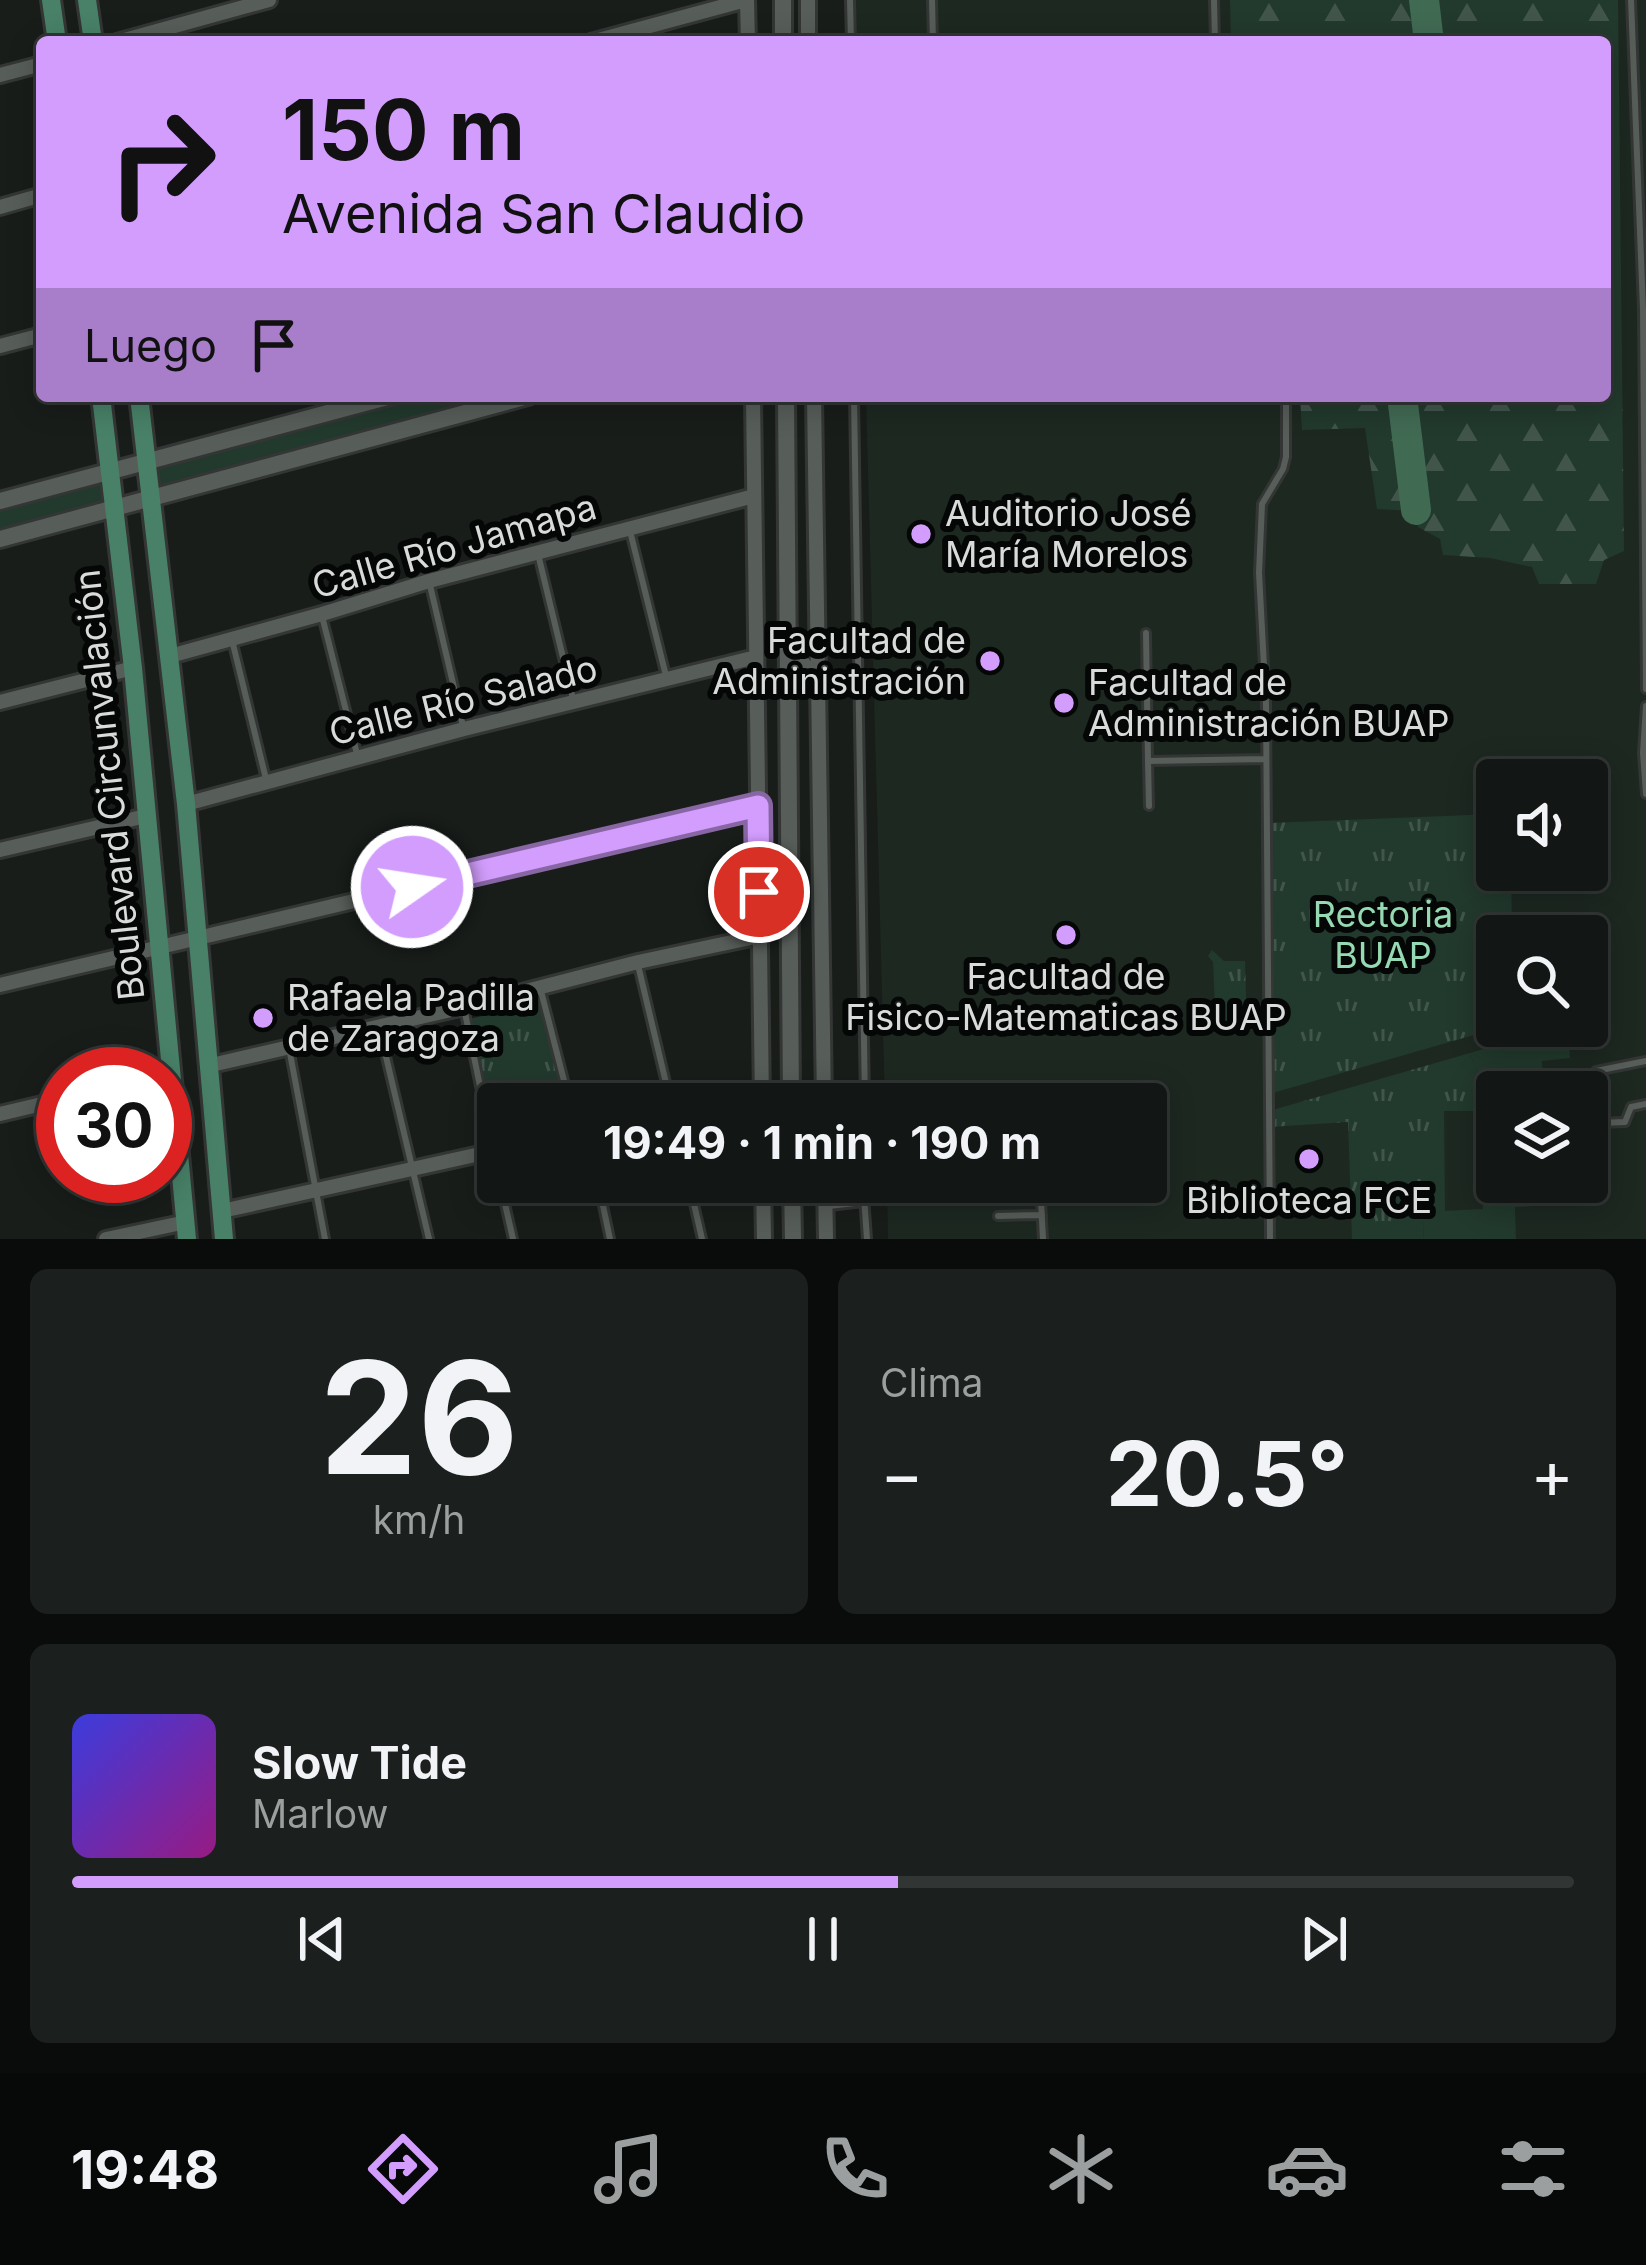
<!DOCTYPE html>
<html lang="es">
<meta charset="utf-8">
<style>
:root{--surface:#121614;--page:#1b1f1d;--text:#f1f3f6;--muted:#9c9fa0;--line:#313534;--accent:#d29dfd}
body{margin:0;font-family:Inter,sans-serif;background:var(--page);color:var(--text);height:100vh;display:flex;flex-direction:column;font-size:45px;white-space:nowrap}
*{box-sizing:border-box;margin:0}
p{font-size:39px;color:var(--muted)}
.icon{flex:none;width:66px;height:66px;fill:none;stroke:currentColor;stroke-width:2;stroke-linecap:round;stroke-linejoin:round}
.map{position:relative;height:1239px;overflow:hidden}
.details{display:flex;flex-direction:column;gap:30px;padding:30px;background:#0a0c0b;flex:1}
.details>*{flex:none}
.hud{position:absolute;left:36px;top:36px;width:1575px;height:366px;border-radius:12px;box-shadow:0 6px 30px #0003,0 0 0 3px var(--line);background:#d29dfd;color:#111;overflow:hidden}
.fabs{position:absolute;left:1476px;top:759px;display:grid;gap:24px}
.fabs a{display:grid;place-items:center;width:132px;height:132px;border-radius:12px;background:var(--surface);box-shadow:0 6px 30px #0003,0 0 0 3px var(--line);font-size:60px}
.speed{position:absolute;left:36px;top:1047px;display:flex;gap:24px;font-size:60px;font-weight:700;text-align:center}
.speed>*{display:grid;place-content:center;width:156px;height:156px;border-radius:50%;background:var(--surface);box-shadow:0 6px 30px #0003,0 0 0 3px var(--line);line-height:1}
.speed .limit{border:18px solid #d22;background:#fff;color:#111}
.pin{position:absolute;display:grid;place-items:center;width:102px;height:102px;color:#fff;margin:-51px;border:6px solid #fff;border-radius:50%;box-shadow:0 3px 12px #0007}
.me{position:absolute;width:132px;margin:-66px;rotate:77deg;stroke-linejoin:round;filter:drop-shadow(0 0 9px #0008)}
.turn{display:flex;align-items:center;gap:42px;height:252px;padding:0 48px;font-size:54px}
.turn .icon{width:156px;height:156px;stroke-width:2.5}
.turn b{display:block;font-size:84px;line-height:102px}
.then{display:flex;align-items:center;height:114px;padding:0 48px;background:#0003;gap:24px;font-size:45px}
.big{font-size:90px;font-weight:700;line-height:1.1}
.details .widget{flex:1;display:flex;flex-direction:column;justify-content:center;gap:18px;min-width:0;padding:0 42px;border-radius:18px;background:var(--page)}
.details .dial{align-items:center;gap:0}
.dial b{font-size:156px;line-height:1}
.song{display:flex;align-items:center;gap:36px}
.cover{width:144px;height:144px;border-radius:18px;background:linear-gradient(135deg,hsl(240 70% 55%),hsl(310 70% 35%))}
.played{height:12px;border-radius:6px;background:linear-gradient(90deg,var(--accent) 55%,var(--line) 55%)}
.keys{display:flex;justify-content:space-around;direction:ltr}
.heat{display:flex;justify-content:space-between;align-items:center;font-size:66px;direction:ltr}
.details .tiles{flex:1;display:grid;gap:30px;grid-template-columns:1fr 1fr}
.widget:last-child{grid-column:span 2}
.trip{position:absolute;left:477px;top:1083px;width:690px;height:120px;border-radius:12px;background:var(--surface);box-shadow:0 6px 30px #0003,0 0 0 3px var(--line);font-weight:700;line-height:120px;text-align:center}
.menu{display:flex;height:192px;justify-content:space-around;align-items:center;background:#070908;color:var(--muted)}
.menu .icon{width:84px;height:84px}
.menu .selected{color:var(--accent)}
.menu b{font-size:54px;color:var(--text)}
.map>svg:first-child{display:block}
.built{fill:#1d2821;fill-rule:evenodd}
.green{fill:#22392d}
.forest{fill:url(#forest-firs)}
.park{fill:url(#park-tufts)}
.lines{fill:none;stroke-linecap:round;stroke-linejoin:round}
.river{stroke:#416a53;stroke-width:30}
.service-casing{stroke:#333634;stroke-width:12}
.minor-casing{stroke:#333634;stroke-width:20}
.tertiary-casing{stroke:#333634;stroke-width:22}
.secondary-casing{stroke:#333634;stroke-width:24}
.service{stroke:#575d59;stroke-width:6}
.minor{stroke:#575d59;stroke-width:14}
.tertiary{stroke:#575d59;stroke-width:16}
.secondary{stroke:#488168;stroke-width:18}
.route-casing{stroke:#8866a4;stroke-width:30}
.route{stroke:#d29dfd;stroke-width:21}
.poi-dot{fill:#d29dfd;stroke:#050706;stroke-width:4.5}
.labels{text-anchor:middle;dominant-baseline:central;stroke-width:12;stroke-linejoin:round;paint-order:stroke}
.poi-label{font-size:36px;fill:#d8dbd9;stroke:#050706;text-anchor:start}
.street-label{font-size:36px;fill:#d8dbd9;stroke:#050706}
.park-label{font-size:36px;fill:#95dab3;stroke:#050706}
</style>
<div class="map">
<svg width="1646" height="1239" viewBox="0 0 1646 1239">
<defs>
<pattern id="forest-firs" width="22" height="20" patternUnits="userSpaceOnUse" patternTransform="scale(3)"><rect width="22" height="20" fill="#22392d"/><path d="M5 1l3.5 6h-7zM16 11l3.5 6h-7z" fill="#41554b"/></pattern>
<pattern id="park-tufts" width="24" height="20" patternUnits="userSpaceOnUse" patternTransform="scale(3)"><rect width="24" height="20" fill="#22392d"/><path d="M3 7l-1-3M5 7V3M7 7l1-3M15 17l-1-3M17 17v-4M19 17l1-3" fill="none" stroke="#41554b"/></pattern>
</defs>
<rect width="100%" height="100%" fill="#181d1a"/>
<path class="built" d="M850 0H1646V1239H888L887 1182H1146V1104H885L866 396H1605V42H852ZM1497 780H1587V870H1497ZM1497 936H1587V1026H1497ZM1497 1092H1587V1182H1497Z"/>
<path class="green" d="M392 396H525L145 497 141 463Z
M112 470 115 505 0 537V500Z
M1563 1026H1568L1570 1058 1542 1061 1543 1092H1522L1521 1083 1481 1084 1470 1053Z
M1483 1111H1497V1182H1547L1548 1205 1515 1207 1516 1239H1424L1422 1212 1483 1209Z"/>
<path class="forest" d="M1230 0H1618L1624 551 1604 560 1596 584H1539L1532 567 1490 558 1443 555 1440 539 1418 527 1415 511 1377 509 1365 428 1302 430 1300 396H1605V42H1231Z"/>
<path class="park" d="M1497 814V870H1511L1512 936H1497V1026H1505L1269 1094 1267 823Z
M1212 950 1224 961H1245L1247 1030 1216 1029 1213 962 1208 956Z
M544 1002 567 1104H498L497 1143 469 1019Z
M1470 1053 1481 1084 1483 1111H1444L1445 1211 1422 1212 1424 1239H1352L1348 1122 1269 1127V1111Z
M1483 1111 1497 1112V1182H1546L1547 1205 1485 1209Z"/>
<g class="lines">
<path class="river" d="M1424 0 1429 42
M1402 396 1416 510"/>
<g class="service-casing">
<path id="service" d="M850 0 851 42
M932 0 933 42
M1214 0 1215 42
M1631 0 1643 309 1646 689
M854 396 865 1104
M630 531 666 676
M538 554 573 699
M429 581 463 726
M322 616 357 754
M1146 633 1148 761 1266 759
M232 640 266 779
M1646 706 1643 753 1646 794
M1148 761 1149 806
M638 965 671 1104
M541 991 570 1104
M464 1008 498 1174
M379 1027 429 1239
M289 1048 325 1239
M1646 1061 1596 1071 1592 1078 1599 1123 1625 1122 1631 1107 1646 1104
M500 1182 513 1239
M598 1182 610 1239
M689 1182 702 1239
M863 1182 867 1239
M1040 1182 1043 1239
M829 1206 863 1202
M998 1216 1042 1215
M1270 1239 1266 704 1259 573 1262 504 1283 469 1286 457V396"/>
</g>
<g class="minor-casing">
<path id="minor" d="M747 0 748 42
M808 0V42
M117 42 269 0
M591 42 746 0
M0 75 42 64
M0 207 42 195
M0 346 42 335
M753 396 762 1104
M814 396 824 1104
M170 656 322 614 429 581 754 496
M0 702 133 668
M186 804 464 729 756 657
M0 850 146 816
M0 985 758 805
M207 1066 464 1007 638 962 760 936
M708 1104 762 1092
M0 1114 63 1099
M763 1182 764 1239
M825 1182 826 1239
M222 1211 498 1150
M106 1239 186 1222"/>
</g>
<g class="tertiary-casing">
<path id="tertiary" d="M783 0V42
M786 396 791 1104
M0 501 391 396
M0 539 528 396
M788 648 818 681
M792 1182 793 1239"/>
</g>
<g class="secondary-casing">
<path id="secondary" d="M51 0 57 42
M87 0 93 42
M101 396 133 668 187 1239
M139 396 186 804 224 1239"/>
</g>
<use href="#service" class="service"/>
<use href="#minor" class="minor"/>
<use href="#tertiary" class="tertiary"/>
<use href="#secondary" class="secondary"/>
</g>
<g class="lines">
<g class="route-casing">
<path id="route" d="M412 887 758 806 759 892"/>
</g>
<use href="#route" class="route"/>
</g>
<g class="poi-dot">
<circle cx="921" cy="534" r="12"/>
<circle cx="990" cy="661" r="12"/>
<circle cx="1064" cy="703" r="12"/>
<circle cx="1066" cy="935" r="12"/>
<circle cx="263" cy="1018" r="12"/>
<circle cx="1309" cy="1159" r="12"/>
</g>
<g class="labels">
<g class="poi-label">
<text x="945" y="513">Auditorio José<tspan x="945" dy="41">María Morelos</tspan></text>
<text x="966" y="640" text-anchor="end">Facultad de<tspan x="966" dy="41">Administración</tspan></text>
<text x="1088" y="682">Facultad de<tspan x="1088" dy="41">Administración BUAP</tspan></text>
<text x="1066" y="976" text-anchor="middle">Facultad de<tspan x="1066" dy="41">Fisico-Matematicas BUAP</tspan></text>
<text x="287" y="997">Rafaela Padilla<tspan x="287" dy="41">de Zaragoza</tspan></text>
<text x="1309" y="1200" text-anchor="middle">Biblioteca FCE</text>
</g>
<g class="street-label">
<text transform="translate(454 546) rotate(-16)">Calle Río Jamapa</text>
<text transform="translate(463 700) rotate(-14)">Calle Río Salado</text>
<text transform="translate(109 785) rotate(-96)">Boulevard Circunvalación</text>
</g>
<g class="park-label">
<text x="1383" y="914">Rectoria<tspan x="1383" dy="41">BUAP</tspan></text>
</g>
</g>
</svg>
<div class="fabs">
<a><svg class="icon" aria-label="sound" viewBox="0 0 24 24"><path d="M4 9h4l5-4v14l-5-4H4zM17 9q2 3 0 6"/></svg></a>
<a><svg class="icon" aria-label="search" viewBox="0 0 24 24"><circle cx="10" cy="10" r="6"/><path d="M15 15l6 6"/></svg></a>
<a><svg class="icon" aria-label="layers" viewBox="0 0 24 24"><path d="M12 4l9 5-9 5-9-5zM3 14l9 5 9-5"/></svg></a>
</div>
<div class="speed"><div class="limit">30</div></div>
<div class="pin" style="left:759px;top:892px;background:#d93025"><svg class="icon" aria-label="arrive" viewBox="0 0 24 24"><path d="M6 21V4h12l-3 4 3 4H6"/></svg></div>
<svg class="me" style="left:412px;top:887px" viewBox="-20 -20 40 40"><circle r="17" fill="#d29dfd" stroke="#fff" stroke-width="3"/><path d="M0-11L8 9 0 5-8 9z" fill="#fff"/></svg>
<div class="trip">19:49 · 1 min · 190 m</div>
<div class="hud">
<div class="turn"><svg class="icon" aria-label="right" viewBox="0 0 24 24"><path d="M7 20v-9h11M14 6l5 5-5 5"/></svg><div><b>150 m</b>Avenida San Claudio</div></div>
<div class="then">Luego<svg class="icon" aria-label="arrive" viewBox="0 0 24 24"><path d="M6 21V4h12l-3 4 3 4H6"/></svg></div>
</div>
</div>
<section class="details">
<div class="tiles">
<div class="widget dial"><b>26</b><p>km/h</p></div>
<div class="widget"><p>Clima</p>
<div class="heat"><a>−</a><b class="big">20.5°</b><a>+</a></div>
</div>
<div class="widget">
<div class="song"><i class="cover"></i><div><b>Slow Tide</b><p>Marlow</p></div></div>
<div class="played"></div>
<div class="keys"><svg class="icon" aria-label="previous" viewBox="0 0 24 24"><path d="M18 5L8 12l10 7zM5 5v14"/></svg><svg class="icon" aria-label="pause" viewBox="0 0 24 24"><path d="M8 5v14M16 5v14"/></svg><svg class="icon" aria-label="next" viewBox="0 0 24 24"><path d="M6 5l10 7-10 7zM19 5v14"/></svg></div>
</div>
</div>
</section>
<nav class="menu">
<b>19:48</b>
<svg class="icon selected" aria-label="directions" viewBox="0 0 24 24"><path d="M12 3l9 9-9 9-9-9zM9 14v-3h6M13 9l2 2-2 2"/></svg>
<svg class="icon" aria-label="music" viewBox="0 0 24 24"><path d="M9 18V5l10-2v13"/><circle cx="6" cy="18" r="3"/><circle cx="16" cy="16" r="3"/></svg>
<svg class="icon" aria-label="phone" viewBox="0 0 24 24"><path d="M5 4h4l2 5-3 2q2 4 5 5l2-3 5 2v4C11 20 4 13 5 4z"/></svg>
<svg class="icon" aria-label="climate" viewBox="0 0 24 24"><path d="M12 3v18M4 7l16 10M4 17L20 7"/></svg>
<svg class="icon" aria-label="car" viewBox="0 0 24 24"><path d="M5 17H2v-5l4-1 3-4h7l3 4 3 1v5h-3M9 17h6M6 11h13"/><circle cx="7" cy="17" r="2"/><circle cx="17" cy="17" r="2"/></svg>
<svg class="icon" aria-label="filters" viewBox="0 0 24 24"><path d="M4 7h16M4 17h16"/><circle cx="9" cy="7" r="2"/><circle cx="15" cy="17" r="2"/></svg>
</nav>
